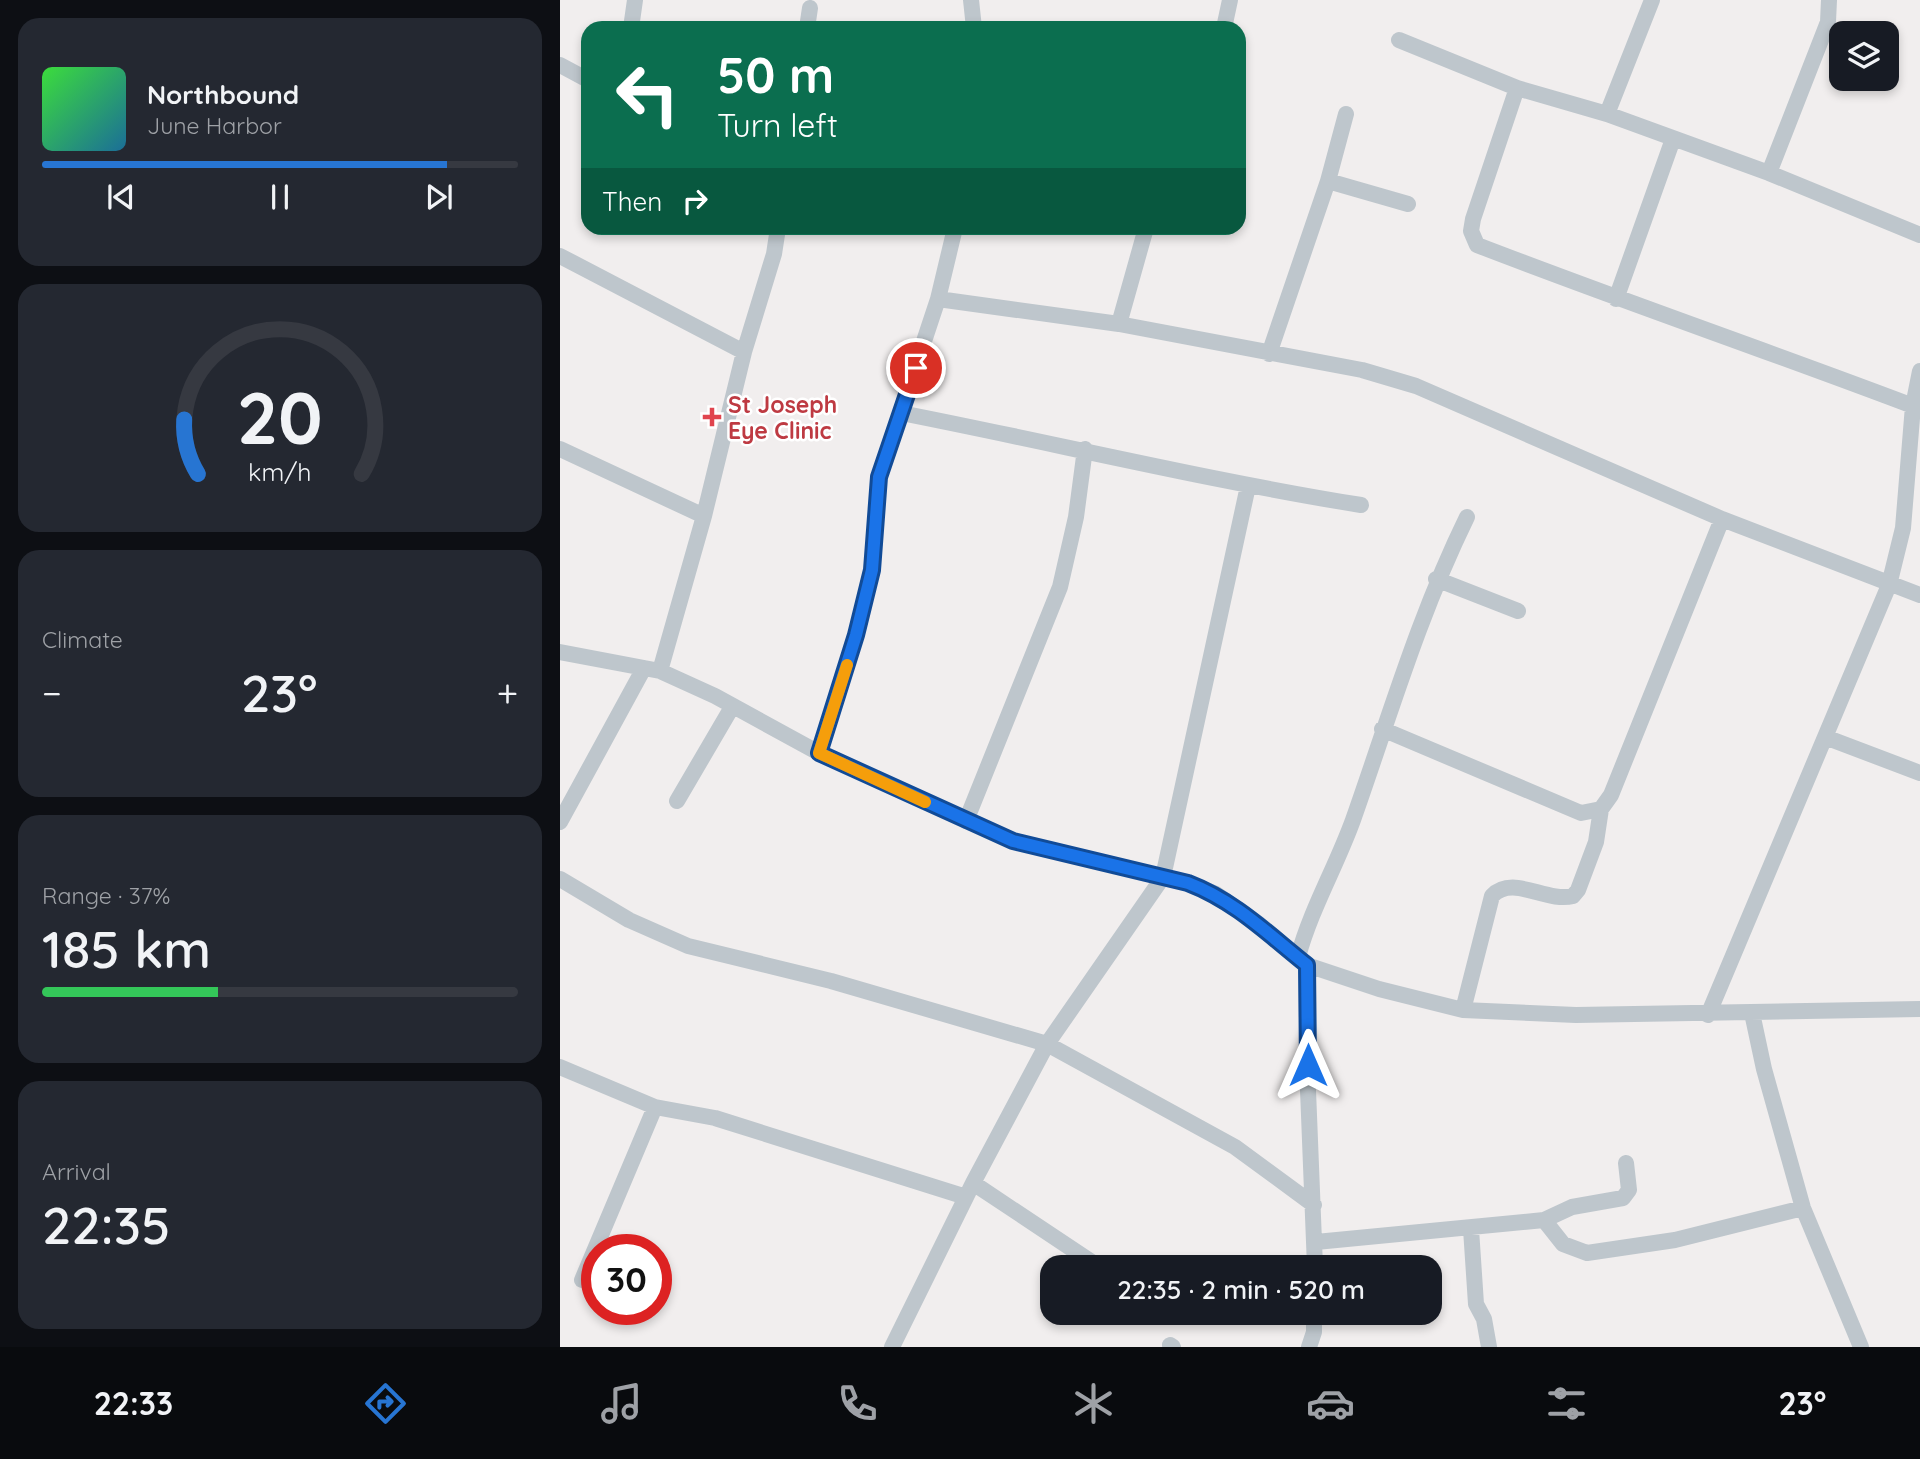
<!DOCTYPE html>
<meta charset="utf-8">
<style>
:root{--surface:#171b24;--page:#242831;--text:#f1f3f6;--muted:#9ea1a6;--line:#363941;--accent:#2775d2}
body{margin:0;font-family:Quicksand,sans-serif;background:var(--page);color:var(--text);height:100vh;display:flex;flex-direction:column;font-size:26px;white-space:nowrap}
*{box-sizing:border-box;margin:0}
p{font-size:23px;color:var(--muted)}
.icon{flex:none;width:38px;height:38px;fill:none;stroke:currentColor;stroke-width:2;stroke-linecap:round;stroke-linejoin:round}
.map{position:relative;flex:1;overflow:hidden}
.side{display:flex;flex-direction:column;gap:18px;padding:18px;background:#0d0f14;width:560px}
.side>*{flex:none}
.top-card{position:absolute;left:21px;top:21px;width:665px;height:214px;border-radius:21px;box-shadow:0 4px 10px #0003;background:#0b6e4f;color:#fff;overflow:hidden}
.tools{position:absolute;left:1269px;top:21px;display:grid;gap:14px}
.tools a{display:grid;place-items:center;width:70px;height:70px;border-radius:14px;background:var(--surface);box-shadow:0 4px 10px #0003;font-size:35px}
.speed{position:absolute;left:21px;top:1234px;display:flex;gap:14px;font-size:35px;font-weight:700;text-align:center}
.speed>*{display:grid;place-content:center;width:91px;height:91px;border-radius:50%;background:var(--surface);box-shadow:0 4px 10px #0003;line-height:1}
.speed .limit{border:10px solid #d22;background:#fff;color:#111}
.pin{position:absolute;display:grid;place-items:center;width:60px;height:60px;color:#fff;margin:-30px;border:4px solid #fff;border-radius:50%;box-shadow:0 2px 7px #0007}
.me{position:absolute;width:77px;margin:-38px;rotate:0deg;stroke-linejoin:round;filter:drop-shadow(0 0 5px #0008)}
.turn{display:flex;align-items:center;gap:24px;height:147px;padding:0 21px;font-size:32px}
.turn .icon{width:91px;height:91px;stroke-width:2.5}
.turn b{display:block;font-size:49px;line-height:60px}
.then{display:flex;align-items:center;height:66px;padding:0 21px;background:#0003;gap:14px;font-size:26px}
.big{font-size:52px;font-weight:600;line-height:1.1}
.side .widget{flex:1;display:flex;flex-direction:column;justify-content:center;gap:10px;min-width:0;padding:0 24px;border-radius:21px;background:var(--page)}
.side .dial{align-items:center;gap:0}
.dial svg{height:182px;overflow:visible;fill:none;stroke:var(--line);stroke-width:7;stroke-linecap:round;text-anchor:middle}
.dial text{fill:var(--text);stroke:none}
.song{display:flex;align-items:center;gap:21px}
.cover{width:84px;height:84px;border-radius:10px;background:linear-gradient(135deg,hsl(120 70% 55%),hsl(200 70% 35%))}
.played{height:7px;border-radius:4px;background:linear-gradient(90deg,var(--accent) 85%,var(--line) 85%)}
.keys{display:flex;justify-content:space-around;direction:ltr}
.heat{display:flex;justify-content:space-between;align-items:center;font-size:38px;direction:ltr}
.charge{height:10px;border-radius:5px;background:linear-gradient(90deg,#34c759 37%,var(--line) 0)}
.trip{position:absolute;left:480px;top:1255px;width:402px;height:70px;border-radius:21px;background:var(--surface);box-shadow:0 4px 10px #0003;font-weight:600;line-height:70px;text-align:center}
.dock{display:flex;height:112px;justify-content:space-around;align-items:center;background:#090b0e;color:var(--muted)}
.dock .icon{width:49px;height:49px}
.dock .current{color:var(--accent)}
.dock b{font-size:32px;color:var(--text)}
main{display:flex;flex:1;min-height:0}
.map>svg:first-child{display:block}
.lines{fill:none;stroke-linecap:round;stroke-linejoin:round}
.street{stroke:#bec6cc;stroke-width:16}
.route-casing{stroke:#114b97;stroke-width:18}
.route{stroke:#1a73e8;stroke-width:12}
.slow{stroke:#f59e0b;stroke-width:12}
.health-dot{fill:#e0444e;stroke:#fff;stroke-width:2.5}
.labels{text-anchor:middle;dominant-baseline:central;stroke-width:5;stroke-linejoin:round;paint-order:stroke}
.health-label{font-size:23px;font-weight:bold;fill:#be3a42;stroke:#fff;text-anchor:start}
</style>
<main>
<section class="side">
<div class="widget">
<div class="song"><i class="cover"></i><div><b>Northbound</b><p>June Harbor</p></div></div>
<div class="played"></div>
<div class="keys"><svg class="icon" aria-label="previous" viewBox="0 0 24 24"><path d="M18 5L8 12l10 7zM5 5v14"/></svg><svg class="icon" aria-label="pause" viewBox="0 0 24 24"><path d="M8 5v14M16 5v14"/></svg><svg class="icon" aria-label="next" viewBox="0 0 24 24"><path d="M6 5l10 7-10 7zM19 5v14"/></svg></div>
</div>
<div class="widget dial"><svg viewBox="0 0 100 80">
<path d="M14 69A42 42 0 1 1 86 69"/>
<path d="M14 69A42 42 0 0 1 8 45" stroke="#2775d2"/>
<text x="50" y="56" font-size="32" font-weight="700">20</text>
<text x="50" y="72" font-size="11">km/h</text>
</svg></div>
<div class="widget"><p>Climate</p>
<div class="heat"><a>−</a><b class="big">23°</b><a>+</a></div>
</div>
<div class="widget"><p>Range · 37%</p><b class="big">185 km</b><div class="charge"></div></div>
<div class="widget"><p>Arrival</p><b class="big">22:35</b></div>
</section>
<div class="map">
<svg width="1360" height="1347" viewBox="0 0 1360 1347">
<rect width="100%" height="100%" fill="#f1eeee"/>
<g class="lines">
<path class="street" d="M411 0 414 28
M71 28 75 0
M247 28 250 8
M664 28 670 0
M839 40 957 88 1047 114 1209 173 1360 235
M0 65 28 80
M957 88 913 219 911 231 917 245C1062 301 1208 351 1353 406
M1047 114 1092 0
M1209 173 1268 22 1269 0
M768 181 848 204
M0 256 184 352
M378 299 559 324 802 370 856 386 1162 519 1360 595
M1056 299 1113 139
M559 324 586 228
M709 354 768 181 786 114
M341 413C494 443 646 480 801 505
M0 449 144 516 100 671
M144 516 184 352 214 254 218 228
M876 579 958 611
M0 652 100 671 155 696 259 753 453 841 628 883 656 894 699 924 747 965 819 989 903 1010 1016 1015 1360 1009
M822 729 1021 813 1041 809 1051 795 1162 519
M1265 737 1360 773
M259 753 296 635 312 570 319 477 378 299 395 228
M117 801 172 707
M406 821 500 587 516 517 525 449
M0 822 84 668
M0 879 69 920 128 946 271 981 487 1044 675 1147 754 1205
M738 957C751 909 776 867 793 820 829 718 859 615 907 517
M747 965 748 1090 755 1267
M903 1010 932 896C953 874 986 903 1013 896L1018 890 1036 842 1041 809
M1192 1013 1204 1069 1243 1208 1301 1347
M1148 1015 1329 585 1343 528 1353 406 1360 371
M0 1067 95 1107 155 1118 406 1197
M413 1183 539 1267
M984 1220 1012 1207 1063 1198 1069 1190 1066 1163
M911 1229 916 1304 924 1319 929 1347
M756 1242 984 1220 1003 1244 1027 1253 1115 1240 1243 1208
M22 1280 95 1107
M610 1345 613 1347
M332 1347 413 1183 487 1044 603 877 688 486
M749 1347 754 1332V1312"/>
</g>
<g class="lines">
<g class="route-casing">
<path id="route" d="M356 368 319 477 312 570 296 635 259 753 453 841 628 883C675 901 708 934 747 965L748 1065"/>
</g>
<use href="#route" class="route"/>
<path class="slow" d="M287 665 259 753 365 802"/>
</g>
<path class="health-dot" d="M148.5 406.5h7v7h7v7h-7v7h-7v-7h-7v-7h7z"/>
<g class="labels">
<g class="health-label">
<text x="168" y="404">St Joseph<tspan x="168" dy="26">Eye Clinic</tspan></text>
</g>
</g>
</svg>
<div class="tools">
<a><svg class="icon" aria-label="layers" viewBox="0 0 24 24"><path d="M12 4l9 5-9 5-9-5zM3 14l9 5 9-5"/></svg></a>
</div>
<div class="speed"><div class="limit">30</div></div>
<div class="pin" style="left:356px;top:368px;background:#d93025"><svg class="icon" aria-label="arrive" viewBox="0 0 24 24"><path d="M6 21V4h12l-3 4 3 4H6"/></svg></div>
<svg class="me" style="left:748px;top:1065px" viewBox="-20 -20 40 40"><path d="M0-17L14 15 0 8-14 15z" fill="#1a73e8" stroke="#fff" stroke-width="4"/></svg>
<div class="trip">22:35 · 2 min · 520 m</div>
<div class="top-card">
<div class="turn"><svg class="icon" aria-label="left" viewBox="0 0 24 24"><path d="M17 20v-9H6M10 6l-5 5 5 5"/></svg><div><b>50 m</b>Turn left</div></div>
<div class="then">Then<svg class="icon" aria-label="right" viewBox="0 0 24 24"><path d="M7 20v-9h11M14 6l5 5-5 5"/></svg></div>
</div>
</div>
</main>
<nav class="dock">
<b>22:33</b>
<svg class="icon current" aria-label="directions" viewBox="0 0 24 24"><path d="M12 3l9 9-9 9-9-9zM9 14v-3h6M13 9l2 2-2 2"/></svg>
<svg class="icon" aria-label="music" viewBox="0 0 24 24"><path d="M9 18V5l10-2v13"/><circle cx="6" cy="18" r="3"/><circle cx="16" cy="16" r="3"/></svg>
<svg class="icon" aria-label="phone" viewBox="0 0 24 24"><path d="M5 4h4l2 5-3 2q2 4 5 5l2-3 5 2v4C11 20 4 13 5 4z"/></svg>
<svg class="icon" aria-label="climate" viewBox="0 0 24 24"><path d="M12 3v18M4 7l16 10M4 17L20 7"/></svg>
<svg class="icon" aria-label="car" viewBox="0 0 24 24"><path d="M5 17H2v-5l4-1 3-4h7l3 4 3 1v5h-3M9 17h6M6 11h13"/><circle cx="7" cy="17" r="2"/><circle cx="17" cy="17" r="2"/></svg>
<svg class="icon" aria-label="filters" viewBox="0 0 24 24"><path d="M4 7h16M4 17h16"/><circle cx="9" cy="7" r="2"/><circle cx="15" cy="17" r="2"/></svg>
<b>23°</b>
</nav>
